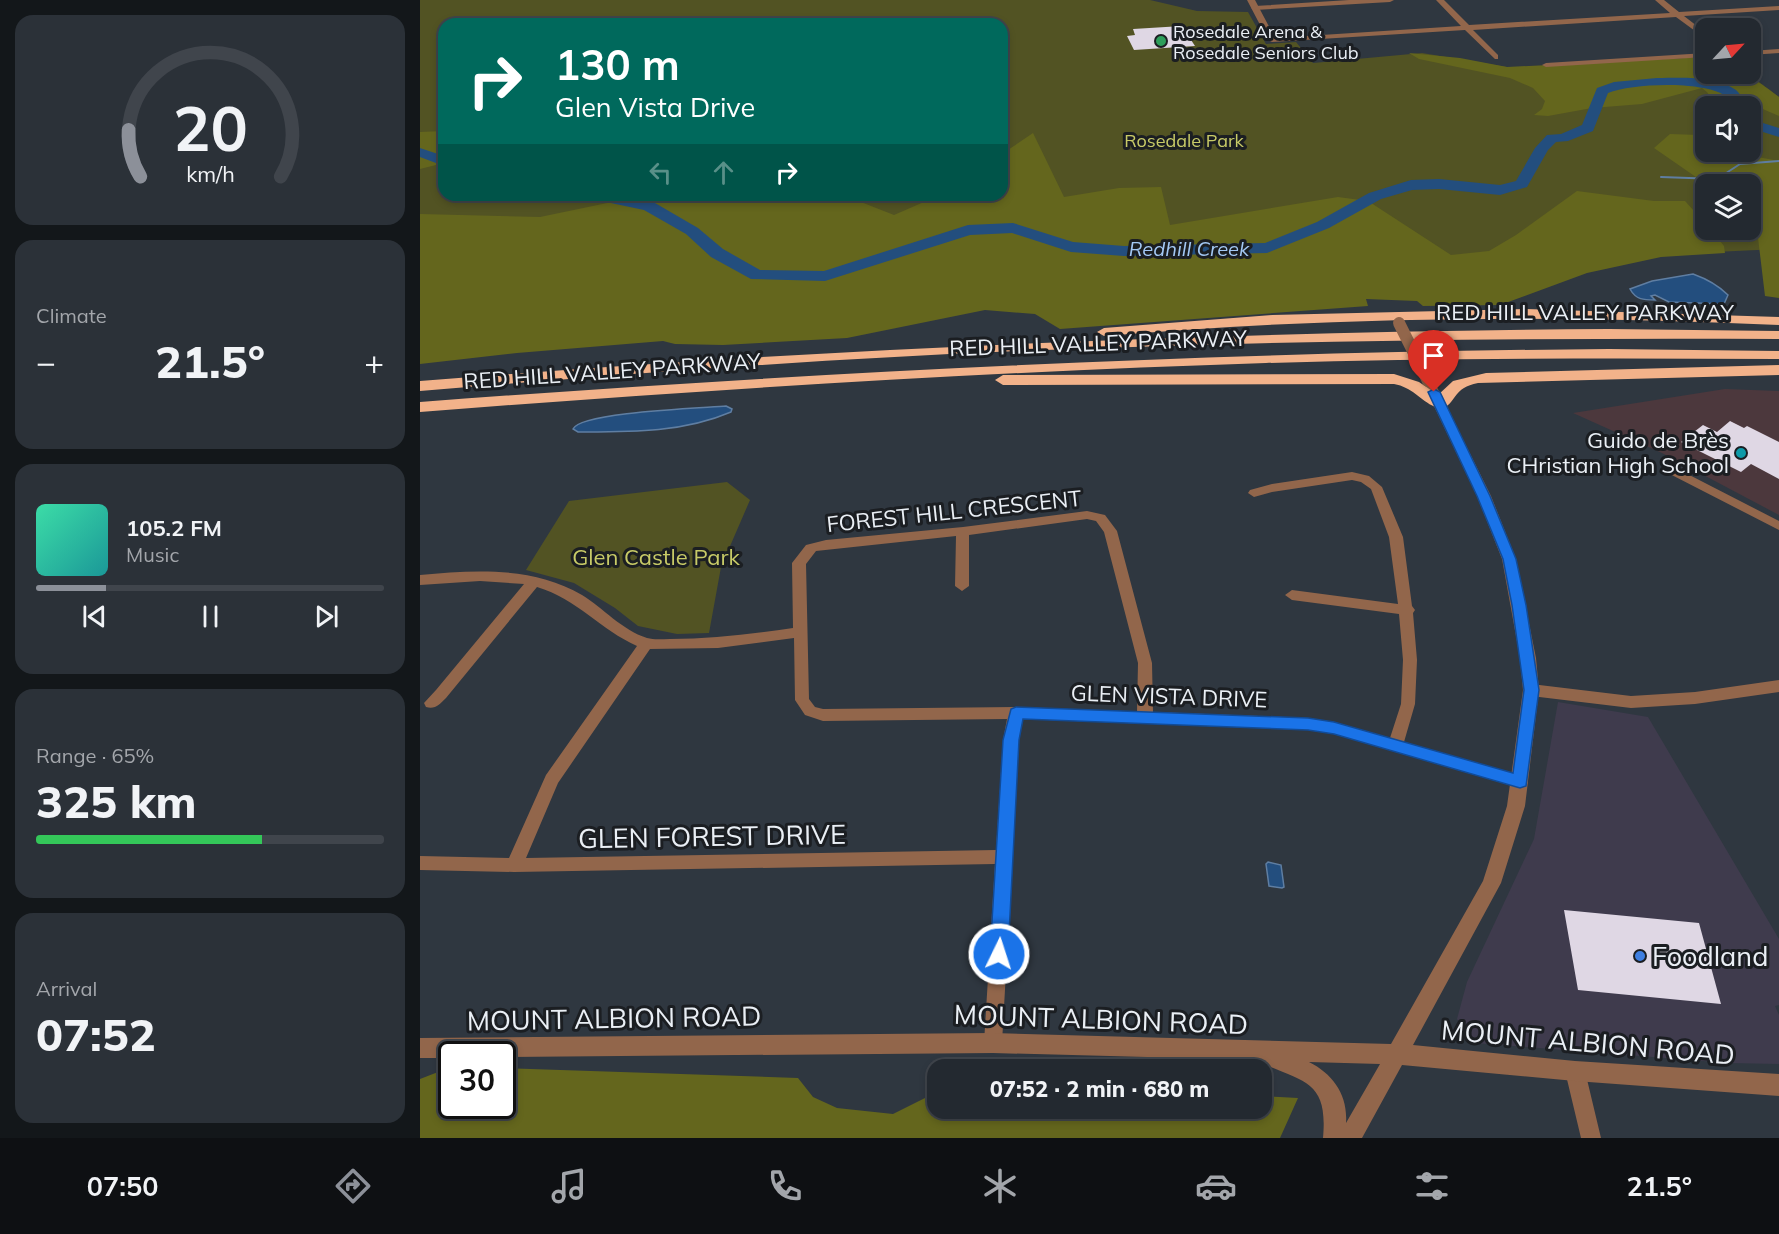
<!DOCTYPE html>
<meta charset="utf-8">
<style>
:root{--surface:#232930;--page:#2b3138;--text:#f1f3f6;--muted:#a3a6ab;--line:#40454c;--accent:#8c9099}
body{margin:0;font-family:Mulish,sans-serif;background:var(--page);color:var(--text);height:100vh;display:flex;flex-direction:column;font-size:22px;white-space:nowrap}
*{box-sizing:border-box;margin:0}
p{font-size:20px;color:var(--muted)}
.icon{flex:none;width:33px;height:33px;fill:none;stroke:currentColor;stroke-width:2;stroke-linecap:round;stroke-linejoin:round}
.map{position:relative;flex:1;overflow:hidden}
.side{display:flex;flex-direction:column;gap:15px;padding:15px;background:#13171a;width:420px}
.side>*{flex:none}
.top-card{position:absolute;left:18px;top:18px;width:570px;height:183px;border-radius:18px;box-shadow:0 3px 9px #0003,0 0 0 2px var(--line);background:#00695c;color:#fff;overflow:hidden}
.needle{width:39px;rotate:64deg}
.tools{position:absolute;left:1275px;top:18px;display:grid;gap:12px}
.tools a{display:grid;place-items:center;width:66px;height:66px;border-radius:12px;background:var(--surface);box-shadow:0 3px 9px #0003,0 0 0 2px var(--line);font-size:30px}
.speed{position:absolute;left:18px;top:1041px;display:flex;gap:12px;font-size:30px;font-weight:700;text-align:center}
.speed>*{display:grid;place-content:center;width:78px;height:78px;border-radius:50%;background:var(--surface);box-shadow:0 3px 9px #0003,0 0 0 2px var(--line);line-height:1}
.speed .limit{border:3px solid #111;border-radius:9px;background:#fff;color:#111}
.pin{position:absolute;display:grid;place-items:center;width:51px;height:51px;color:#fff;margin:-62px -26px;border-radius:50% 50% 50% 0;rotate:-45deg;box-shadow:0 0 6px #0007}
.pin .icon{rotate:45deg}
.me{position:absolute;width:66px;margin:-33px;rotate:4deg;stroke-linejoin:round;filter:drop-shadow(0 0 4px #0008)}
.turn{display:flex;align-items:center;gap:21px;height:126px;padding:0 18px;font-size:27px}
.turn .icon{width:78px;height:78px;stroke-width:2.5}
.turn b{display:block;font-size:42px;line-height:51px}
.lanes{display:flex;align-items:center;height:57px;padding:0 18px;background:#0003;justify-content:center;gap:30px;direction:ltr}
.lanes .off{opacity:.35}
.big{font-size:45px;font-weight:800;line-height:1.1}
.side .card{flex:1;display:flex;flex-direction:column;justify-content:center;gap:9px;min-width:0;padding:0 21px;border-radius:18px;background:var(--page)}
.side .dial{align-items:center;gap:0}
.dial svg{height:156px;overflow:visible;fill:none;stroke:var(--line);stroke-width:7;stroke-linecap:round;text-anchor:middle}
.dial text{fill:var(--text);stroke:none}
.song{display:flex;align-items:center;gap:18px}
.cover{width:72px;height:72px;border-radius:9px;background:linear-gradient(135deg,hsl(160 70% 55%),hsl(180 70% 35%))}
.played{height:6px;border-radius:3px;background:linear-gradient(90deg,var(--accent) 20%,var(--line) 20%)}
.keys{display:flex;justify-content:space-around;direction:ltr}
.heat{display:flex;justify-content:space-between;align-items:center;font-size:33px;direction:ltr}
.charge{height:9px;border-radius:4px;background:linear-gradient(90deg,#34c759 65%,var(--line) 0)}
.trip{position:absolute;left:507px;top:1059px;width:345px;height:60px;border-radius:18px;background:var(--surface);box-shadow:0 3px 9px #0003,0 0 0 2px var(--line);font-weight:800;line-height:60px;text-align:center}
.menu{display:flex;height:96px;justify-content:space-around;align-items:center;background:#0e1013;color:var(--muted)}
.menu .icon{width:42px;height:42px}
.menu .selected{color:var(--accent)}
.menu b{font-size:27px;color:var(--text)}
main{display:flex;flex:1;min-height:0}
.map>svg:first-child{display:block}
.commercial{fill:#3f3b4d}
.education{fill:#4c383d}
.green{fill:#525323;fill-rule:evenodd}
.forest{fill:#64661d}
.water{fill:#234e7e;stroke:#5f7ea2;stroke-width:1.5}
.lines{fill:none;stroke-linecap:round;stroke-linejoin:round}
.stream{stroke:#5f7ea2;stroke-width:2}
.river{fill:#234e7e;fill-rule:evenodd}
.building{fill:#dfd7e4}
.minor{fill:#92664b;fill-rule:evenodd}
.tertiary{fill:#92664b;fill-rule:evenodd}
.motorway{fill:#f2b28a;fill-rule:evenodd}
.tertiary-bridge{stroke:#92664b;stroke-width:12}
.route{fill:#1a73e8;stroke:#114b97;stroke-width:1.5}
.leisure-dot{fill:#2e9e5b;stroke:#1b1e22;stroke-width:2}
.culture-dot{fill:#0f9aa8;stroke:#1b1e22;stroke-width:2}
.shop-dot{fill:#3f7fe0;stroke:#1b1e22;stroke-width:2}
.labels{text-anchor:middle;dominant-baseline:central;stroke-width:6;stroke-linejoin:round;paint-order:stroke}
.far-poi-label{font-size:18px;fill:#eaeff5;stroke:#1b1e22;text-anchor:start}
.far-park-label{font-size:18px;fill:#c8cb67;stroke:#1b1e22}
.far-water-label{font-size:20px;font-style:italic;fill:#a3c8f4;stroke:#1b1e22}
.street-label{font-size:22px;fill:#eaeff5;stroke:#1b1e22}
.poi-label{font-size:22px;fill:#eaeff5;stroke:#1b1e22;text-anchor:end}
.park-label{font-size:22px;fill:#c8cb67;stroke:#1b1e22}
.near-street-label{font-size:27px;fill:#eaeff5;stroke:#1b1e22}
.near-poi-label{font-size:27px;fill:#eaeff5;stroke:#1b1e22;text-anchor:start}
</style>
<main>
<section class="side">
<div class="card dial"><svg viewBox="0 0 100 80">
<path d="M14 69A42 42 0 1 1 86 69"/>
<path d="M14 69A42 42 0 0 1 8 45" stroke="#8c9099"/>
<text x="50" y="56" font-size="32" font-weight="700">20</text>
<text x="50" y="72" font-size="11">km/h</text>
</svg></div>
<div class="card"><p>Climate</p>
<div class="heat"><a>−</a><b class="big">21.5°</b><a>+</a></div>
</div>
<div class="card">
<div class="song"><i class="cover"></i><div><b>105.2 FM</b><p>Music</p></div></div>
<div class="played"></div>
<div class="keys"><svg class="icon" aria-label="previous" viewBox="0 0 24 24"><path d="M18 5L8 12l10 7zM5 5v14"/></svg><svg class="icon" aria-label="pause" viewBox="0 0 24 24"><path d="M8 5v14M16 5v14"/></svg><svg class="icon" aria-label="next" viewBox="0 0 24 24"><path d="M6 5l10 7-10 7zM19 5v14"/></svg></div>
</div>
<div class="card"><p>Range · 65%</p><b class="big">325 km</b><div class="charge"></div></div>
<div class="card"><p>Arrival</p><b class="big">07:52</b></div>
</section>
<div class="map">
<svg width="1359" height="1138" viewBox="0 0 1359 1138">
<rect width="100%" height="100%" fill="#2f3740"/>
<path class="commercial" d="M1138 702 1228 717 1359 939V1005L1355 1006 1359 1015V1064L1308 1063 1055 1043 1037 1019 1047 982 1114 839Z"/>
<path class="education" d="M1305 389 1359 391V515L1242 453 1153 413Z"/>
<path class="green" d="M0 0H730L777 11 828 12 846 44 876 42 893 63 1002 53 1087 67 1321 74 1331 76 1359 97V249L1100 261 465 216 0 247ZM24 24H582V195H24ZM1286 106H1330V152H1286ZM1286 184H1330V230H1286Z
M307 482 330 500 301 567 289 633 257 634 218 626 195 608 154 583 106 570 149 501Z"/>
<path class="forest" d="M989 53 1040 58 1087 67 1285 57 1286 74C1327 74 1326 72 1359 97V116L1331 104 1298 103 1290 99 1288 93 1282 88 1222 104 1172 108 1128 116 1114 115 1122 109 1125 101 1113 88 1090 78 999 59Z
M24 131V163L0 169V132Z
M613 133 644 197 699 188 741 187 750 225 918 197 948 201 1031 255 1069 251 1096 235 1157 191 1234 201H1265L1285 223 1286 230H1291L1304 246 1305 253 1241 257 1167 273 1080 305 1003 306 997 301 946 299 948 306 640 329 615 314 565 310 427 338 303 345 255 344 243 341 97 353 0 364V214L120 217 221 196 423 195 474 215 520 195H582V154Z
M1250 134 1279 135 1285 139 1286 152H1311L1359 161V298L1345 296 1336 221 1331 217 1330 184H1286L1234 148Z
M31 1067 32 1106H82L83 1068 378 1078 393 1097 417 1108 473 1114 517 1092 518 1108H842V1096L878 1098 860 1138H0V1079Z"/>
<path class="water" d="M1273 274C1287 279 1298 285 1308 295L1304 304 1249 302 1235 295 1231 296 1235 300C1224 300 1216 300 1210 289L1232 281Z
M306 406 312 409 311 412C262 433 209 432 158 432L153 429C160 412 283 408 306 406Z
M848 862 861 865 864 887 862 888 849 886 846 864Z"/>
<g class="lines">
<path class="stream" d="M1241 177 1297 179 1320 164 1359 161"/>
<path class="river" d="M1237 78C1261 78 1295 75 1316 90 1321 94 1323 101 1326 106H1312C1310 102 1309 98 1304 95 1282 81 1212 83 1188 93L1173 131 1148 141 1136 142 1128 150 1107 187 1080 195 1019 189 992 190 961 199 909 228 847 253 704 256 651 252 592 233 550 235 405 281 331 279 291 257 266 234 224 210 167 198 165 195H197L235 203 278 228 303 249 340 270 404 271 548 225 593 223 653 242 704 246 845 243 897 222 949 193 991 180 1019 179 1080 185 1096 181 1115 148 1127 135 1141 134 1162 125 1177 88 1194 82Z
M1330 119 1359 128V137L1330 128Z
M0 148 24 156V166L0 157Z"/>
</g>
<path class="building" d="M762 26 775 46 714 50 707 36 715 35 713 29Z
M1310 421 1324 428 1327 426 1359 442V479L1331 464 1321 472 1261 442 1283 425 1297 432Z
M1144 910 1279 923 1301 1004 1158 990Z"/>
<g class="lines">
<path class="minor" d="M827 0H835L855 38 1041 26 1016 0H1024L1049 25 1250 13 1235 0H1244L1259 12 1359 6V10L1264 16 1286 33V39L1256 17 1053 30 1078 55V59H1075L1045 30 852 42 848 40Z
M1359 49V53L1330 55V51Z
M1286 53V57L1126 67 1122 65 1126 63Z
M1248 464 1359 521V530L1244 471 1242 468 1244 465Z
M932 472 949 476 962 487 983 537 992 606 995 610 993 613 997 660 995 704 984 742 1106 777 1108 782 1106 787 1100 788 914 734 888 730 602 719 599 740 582 1043 580 1049 573 1052 566 1049 564 1043 575 864 94 872 0 870V856L89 858 126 775 217 646C181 630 157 599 117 587L26 698C20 704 15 710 6 707L4 703 16 690 104 584 60 581 0 585V575C54 570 113 566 162 595 183 608 202 630 227 638 234 640 242 639 250 639 291 639 332 634 373 628L372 563 386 545 406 540 543 527 667 511 685 515 697 531 732 663 733 712 888 718 914 722 970 738 981 704 983 660 979 614 872 600 865 595 872 590 978 604 969 537 951 489 941 482 932 480 852 492 834 497 828 493 830 490 852 484ZM667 519 676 521 684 532 718 663 717 712 596 707 403 709 395 707 389 699 386 564 396 551 536 536 535 586 542 591 549 586V535ZM374 638 375 700 385 715 403 721 587 719 583 740 576 850 106 858 138 783 230 649 298 648Z
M1359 680V692L1275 704 1211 708 1111 696 1106 694 1104 690 1106 686 1111 684 1211 696 1275 692Z
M1155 1062 1162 1064 1165 1071 1181 1138H1161L1145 1071 1148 1064Z"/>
<path class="tertiary" d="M929 0H974L970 2 835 10 831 8 835 6Z
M1008 377 1014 381 1071 496 1096 559 1116 658 1119 690 1105 806 1081 883 993 1045 1155 1061 1359 1074V1096L1155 1081 982 1065 942 1138H903C908 1082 886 1082 841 1063L839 1060 573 1053 82 1057V1054H32V1058H0V1038L573 1033 971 1044 1063 881 1087 806 1103 690 1100 658 1082 559 1057 496 1002 381ZM889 1062 960 1064 926 1123C928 1095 913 1074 889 1062Z"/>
<path class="motorway" d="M1106 309 1359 317V325C1133 314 909 317 684 336L677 332 684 328 852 315Z
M1189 329 1359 331V339C1133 338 908 340 682 348 454 355 227 372 0 391V381C397 349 791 332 1189 329Z
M1189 349 1359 351V359C1188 358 1017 358 846 363 564 372 282 390 0 412V402C396 372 792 352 1189 349Z
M1359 365V375L1058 383C1033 388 1037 401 1024 408 1021 409 1018 409 1015 407 1000 400 992 387 974 384L583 385 575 380 583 375 974 374 999 382 1018 395 1033 381 1066 373Z"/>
<path class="tertiary-bridge" d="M979 323 1008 381"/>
</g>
<path class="route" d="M1014 389 1020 392 1070 496 1096 559 1106 605 1119 690 1106 786 1100 788 914 734 888 730 603 719 599 740 588 954 585 960 579 962 573 960 570 954 583 740 591 709 596 707 888 718 914 722 1093 773 1104 690 1092 605 1083 559 1057 496 1008 392Z"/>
<circle class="leisure-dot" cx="741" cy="41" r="6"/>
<circle class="culture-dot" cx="1321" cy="453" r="6"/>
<circle class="shop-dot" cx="1220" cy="956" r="6"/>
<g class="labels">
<g class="far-poi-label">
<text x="753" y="31">Rosedale Arena &amp;<tspan x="753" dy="21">Rosedale Seniors Club</tspan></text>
</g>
<g class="far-park-label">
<text x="764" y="140">Rosedale Park</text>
</g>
<g class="far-water-label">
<text x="769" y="248">Redhill Creek</text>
</g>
<g class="street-label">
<text x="1165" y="312">RED HILL VALLEY PARKWAY</text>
<text transform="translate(678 343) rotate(-2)">RED HILL VALLEY PARKWAY</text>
<text transform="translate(192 371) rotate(-4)">RED HILL VALLEY PARKWAY</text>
<text transform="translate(534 511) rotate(-6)">FOREST HILL CRESCENT</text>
<text transform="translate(749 696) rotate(2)">GLEN VISTA DRIVE</text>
</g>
<g class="poi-label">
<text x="1309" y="440">Guido de Brès<tspan x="1309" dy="25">CHristian High School</tspan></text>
</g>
<g class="park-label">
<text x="236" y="557">Glen Castle Park</text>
</g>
<g class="near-street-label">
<text transform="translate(292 836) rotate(-1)">GLEN FOREST DRIVE</text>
<text transform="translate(194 1018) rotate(-1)">MOUNT ALBION ROAD</text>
<text transform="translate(681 1019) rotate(2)">MOUNT ALBION ROAD</text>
<text transform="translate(1168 1042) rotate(5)">MOUNT ALBION ROAD</text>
</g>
<g class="near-poi-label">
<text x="1232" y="956">Foodland</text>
</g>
</g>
</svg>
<div class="tools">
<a><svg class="needle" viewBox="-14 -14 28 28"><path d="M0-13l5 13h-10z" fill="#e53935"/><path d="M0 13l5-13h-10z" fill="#a3a6ab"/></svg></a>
<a><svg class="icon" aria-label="sound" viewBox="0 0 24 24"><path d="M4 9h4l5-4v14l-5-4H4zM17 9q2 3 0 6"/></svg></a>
<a><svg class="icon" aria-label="layers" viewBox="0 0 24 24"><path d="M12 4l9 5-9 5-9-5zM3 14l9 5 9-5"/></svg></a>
</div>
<div class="speed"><div class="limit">30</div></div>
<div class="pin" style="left:1014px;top:392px;background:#d93025"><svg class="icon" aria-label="arrive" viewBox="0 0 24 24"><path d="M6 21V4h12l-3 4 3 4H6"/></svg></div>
<svg class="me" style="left:579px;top:954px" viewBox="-20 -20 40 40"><circle r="17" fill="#1a73e8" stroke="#fff" stroke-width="3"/><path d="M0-11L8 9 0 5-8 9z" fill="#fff"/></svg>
<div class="trip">07:52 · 2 min · 680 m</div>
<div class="top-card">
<div class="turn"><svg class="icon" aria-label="right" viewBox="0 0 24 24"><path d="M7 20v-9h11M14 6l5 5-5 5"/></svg><div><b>130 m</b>Glen Vista Drive</div></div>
<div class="lanes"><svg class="icon off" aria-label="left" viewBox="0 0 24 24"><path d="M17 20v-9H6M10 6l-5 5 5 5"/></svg><svg class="icon off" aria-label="ahead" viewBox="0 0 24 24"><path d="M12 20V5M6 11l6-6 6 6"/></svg><svg class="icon" aria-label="right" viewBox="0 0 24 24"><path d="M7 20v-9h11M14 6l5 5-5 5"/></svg></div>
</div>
</div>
</main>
<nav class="menu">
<b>07:50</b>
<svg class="icon selected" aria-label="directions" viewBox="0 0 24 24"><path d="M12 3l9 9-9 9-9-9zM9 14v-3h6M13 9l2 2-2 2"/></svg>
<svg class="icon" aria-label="music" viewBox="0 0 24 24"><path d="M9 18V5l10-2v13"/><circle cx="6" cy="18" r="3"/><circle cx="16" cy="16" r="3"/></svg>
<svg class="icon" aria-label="phone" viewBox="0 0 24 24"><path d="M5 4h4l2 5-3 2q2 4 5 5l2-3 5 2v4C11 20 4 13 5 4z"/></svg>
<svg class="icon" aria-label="climate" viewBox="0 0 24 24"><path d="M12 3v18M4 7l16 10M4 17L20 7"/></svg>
<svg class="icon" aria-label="car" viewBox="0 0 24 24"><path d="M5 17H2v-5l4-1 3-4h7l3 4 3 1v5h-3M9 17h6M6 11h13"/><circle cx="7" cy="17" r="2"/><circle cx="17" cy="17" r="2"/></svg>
<svg class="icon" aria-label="filters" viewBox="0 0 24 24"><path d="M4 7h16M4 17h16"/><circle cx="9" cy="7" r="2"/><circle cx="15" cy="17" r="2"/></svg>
<b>21.5°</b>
</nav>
